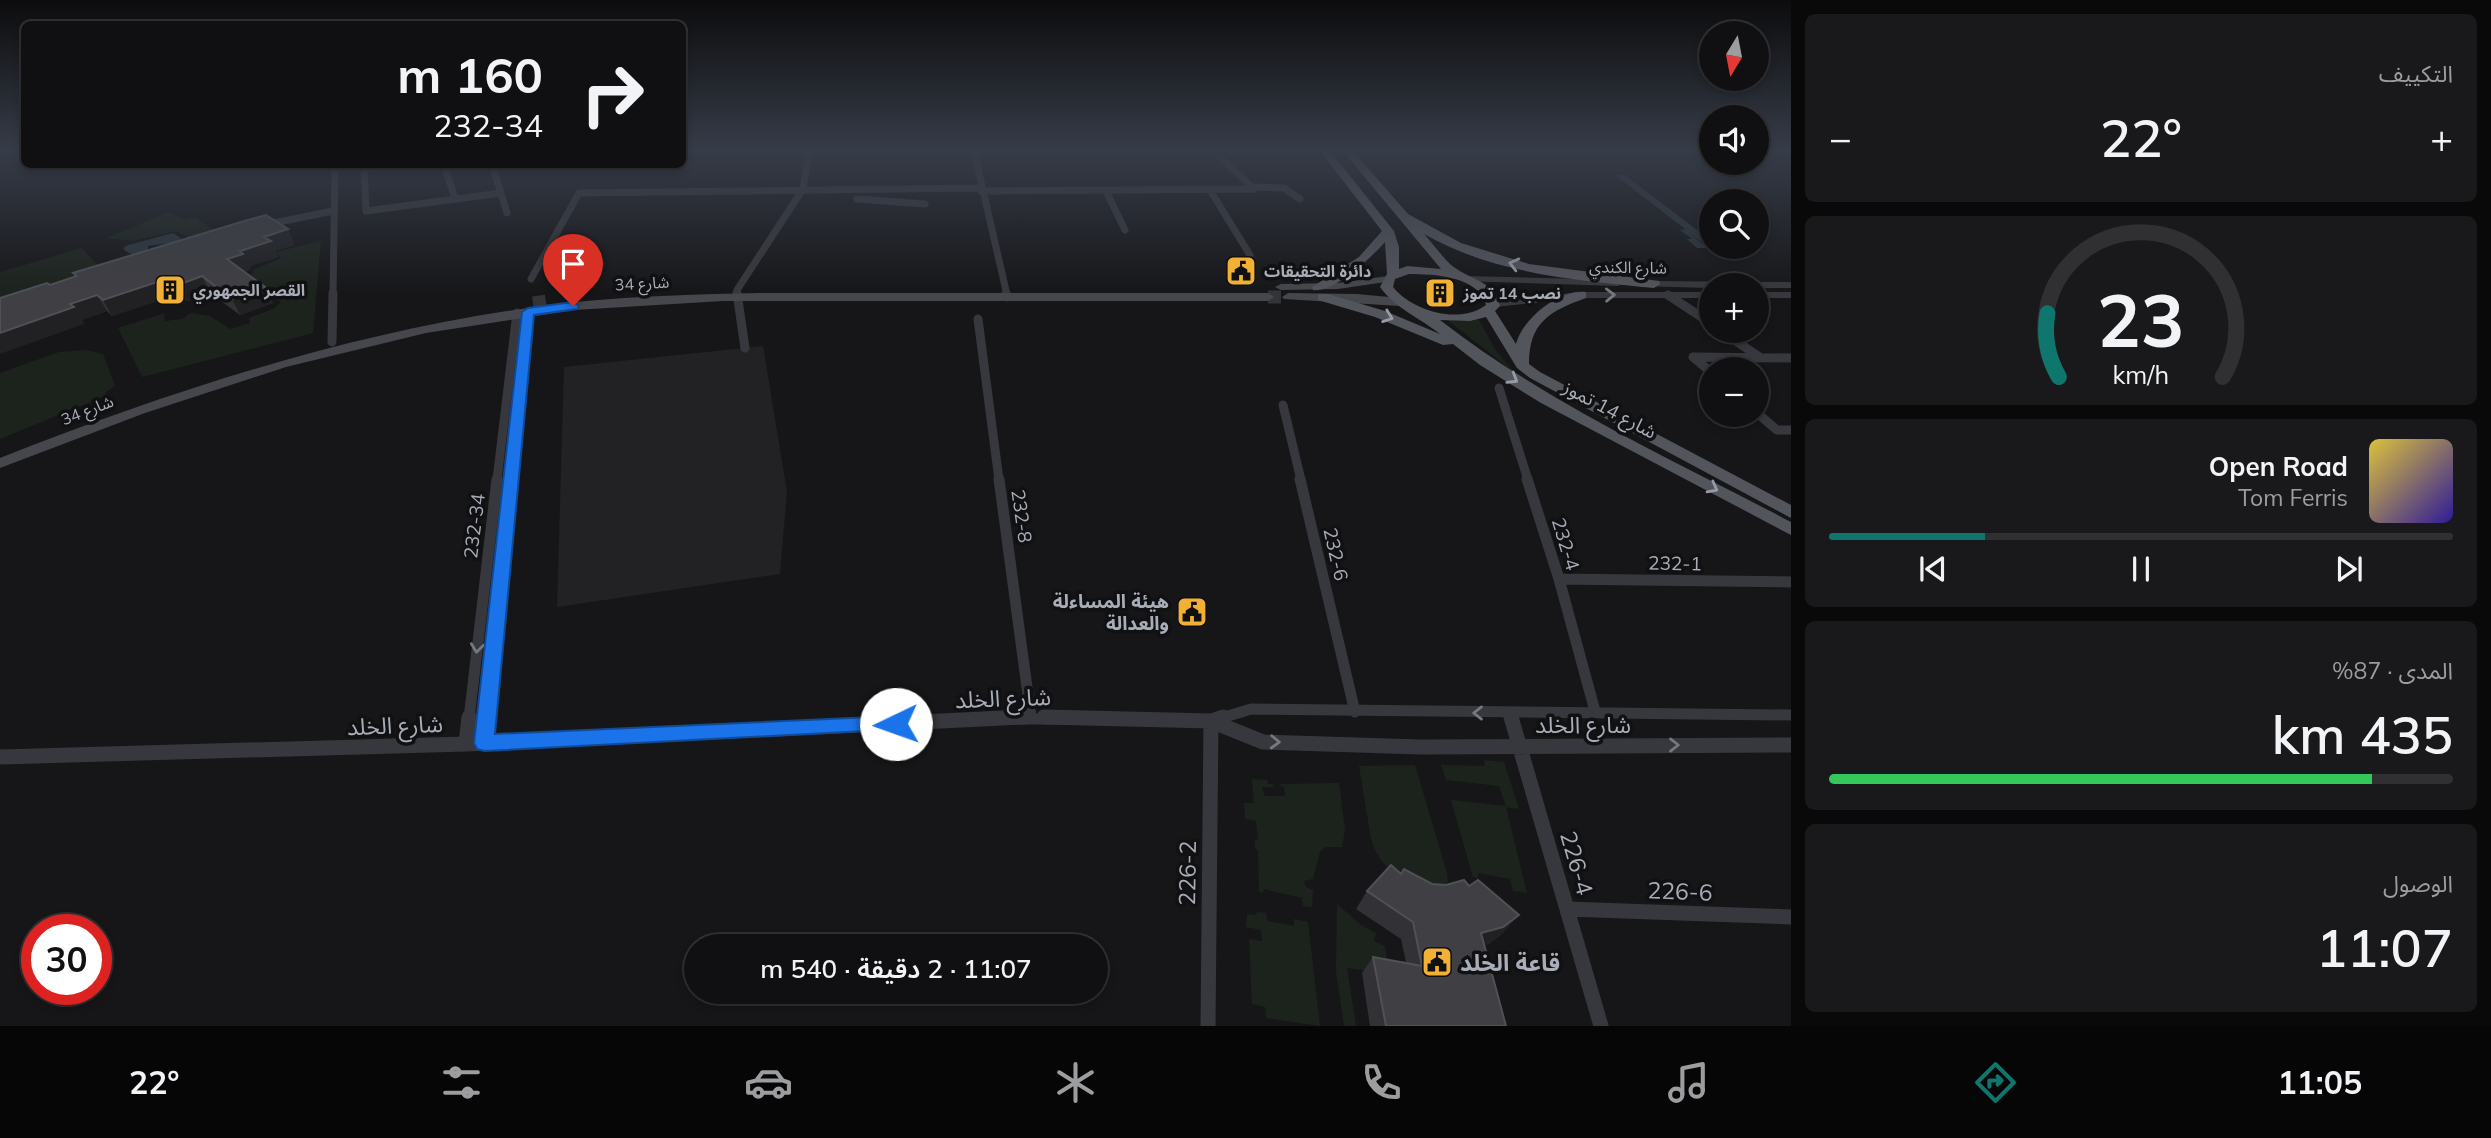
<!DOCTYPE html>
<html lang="ar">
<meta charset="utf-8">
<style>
:root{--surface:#101012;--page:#19191b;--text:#f1f3f6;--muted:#9c9d9f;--line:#303032;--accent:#0f766e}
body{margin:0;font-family:Mulish,"Noto Sans Arabic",sans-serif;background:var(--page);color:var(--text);direction:rtl;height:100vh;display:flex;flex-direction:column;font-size:26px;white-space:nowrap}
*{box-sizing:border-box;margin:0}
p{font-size:23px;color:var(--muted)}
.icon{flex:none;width:38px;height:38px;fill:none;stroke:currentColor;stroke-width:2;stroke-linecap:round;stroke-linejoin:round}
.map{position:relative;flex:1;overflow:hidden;direction:ltr}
.side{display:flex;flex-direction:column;gap:14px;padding:14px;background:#09090a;width:700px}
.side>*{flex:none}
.top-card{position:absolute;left:21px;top:21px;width:665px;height:147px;border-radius:10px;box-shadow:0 4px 10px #0003,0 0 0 2px var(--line);direction:rtl;background:#101012;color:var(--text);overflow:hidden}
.needle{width:46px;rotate:190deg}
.tools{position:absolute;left:1699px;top:21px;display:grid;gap:14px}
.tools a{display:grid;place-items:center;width:70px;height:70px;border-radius:50%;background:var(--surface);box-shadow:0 4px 10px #0003,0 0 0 2px var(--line);font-size:35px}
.speed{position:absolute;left:21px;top:914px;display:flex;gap:14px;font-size:35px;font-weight:700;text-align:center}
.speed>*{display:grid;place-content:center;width:91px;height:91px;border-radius:50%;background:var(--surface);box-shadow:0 4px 10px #0003,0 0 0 2px var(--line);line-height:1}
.speed .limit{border:10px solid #d22;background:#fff;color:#111}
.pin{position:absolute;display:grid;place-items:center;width:60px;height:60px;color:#fff;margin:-72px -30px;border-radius:50% 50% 50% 0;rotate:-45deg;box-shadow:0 0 7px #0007}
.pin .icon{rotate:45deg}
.me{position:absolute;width:77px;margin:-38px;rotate:267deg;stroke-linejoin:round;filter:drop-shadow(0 0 5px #0008)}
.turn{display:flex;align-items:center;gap:24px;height:147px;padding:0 28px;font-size:32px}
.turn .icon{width:91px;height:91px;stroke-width:2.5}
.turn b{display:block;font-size:49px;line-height:60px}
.big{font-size:52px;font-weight:600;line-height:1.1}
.side .card{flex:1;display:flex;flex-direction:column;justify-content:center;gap:10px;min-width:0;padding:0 24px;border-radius:10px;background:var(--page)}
.side .dial{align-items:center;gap:0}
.dial svg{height:182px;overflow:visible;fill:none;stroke:var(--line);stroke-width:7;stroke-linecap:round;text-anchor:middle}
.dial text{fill:var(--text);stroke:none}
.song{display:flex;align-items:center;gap:21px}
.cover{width:84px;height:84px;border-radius:10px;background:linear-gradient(135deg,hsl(50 70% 55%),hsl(250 70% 35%))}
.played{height:7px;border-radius:4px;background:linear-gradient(90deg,var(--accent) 25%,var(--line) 25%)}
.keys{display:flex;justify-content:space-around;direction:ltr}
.heat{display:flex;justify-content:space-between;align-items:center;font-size:38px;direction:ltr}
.charge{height:10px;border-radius:5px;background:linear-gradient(90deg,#34c759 87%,var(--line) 0)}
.trip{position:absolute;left:684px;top:934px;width:424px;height:70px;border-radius:35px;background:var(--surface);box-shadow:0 4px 10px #0003,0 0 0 2px var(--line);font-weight:600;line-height:70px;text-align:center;direction:rtl}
.tab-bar{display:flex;height:112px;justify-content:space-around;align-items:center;background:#060607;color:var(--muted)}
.tab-bar .icon{width:49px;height:49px}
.tab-bar .on{color:var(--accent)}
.tab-bar b{font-size:32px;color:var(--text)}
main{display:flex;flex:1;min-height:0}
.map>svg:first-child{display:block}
.built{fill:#222225}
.green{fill:#1c231d}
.water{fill:#2c353c}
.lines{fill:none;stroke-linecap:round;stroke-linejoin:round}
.secondary-tunnel{stroke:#333438;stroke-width:13;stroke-dasharray:13 7;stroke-linecap:butt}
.minor-far3{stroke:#37383d;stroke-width:7}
.minor-far2{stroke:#37383d;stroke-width:9}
.minor-far1{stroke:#37383d;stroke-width:11}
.minor{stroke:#37383d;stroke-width:15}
.tertiary{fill:#37383d;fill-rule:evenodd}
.secondary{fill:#45474d;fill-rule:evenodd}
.primary{fill:#53555c;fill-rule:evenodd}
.wall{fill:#323236}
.shaded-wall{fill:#212124}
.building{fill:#3f3f44;stroke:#4f5156;stroke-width:2}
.oneway{stroke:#979ba6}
.oneway2{stroke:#757881}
.route{fill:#1a73e8;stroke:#114b97;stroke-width:2}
.labels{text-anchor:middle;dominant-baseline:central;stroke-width:7;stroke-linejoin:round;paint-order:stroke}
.far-street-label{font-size:16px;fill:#a8adb8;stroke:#111113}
.far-poi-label{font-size:16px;font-weight:bold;fill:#a8adb8;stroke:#111113;text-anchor:start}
.street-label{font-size:19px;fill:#a8adb8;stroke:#111113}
.poi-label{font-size:19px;font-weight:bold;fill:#a8adb8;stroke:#111113;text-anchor:end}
.near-street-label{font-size:23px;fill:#a8adb8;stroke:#111113}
.near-poi-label{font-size:23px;font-weight:bold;fill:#a8adb8;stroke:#111113;text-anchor:start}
</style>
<main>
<section class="side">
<div class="card"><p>التكييف</p>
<div class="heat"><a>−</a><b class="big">22°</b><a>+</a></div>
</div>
<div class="card dial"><svg viewBox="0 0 100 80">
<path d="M14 69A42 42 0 1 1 86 69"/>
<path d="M14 69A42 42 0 0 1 9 41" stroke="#0f766e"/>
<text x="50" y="56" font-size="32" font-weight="700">23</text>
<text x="50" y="72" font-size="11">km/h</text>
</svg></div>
<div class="card">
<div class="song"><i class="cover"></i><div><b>Open Road</b><p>Tom Ferris</p></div></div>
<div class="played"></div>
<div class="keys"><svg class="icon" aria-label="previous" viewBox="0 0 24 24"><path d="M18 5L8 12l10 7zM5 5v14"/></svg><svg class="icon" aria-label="pause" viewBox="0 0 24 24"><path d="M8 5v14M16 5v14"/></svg><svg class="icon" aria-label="next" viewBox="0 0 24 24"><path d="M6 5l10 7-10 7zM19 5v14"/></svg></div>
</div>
<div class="card"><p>المدى · 87%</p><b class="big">435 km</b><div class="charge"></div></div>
<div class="card"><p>الوصول</p><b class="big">11:07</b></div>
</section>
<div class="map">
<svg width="1791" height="1026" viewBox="0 0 1791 1026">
<rect width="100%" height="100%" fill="#161618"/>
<path class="built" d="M763 346 787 492 780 574 557 607 564 367Z"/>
<path class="green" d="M169 212 186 220 195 217 221 236 189 238 177 231 133 241 106 238Z
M321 241 313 333 142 377 118 328 165 313 164 321 183 319 190 313 210 316 230 329 250 323 249 318 275 308 281 302 244 277 254 273 253 270 281 258 276 252Z
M82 248 104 272 0 304V272Z
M1478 318 1496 351 1514 372 1446 319Z
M86 350 103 354 115 386 106 392 105 396 0 439V373L59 352Z
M1484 760 1504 762 1519 809 1506 807 1527 893 1513 891 1510 879 1478 873V878L1473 877 1451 800 1506 806 1499 786 1446 780 1441 765 1485 766Z
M1415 765 1447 873 1448 882 1442 888C1409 879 1382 877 1371 839L1359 766Z
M1252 779 1267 780 1268 784H1273L1274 787H1262L1265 796H1285L1284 788 1279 784 1339 783 1345 830 1342 847H1326L1320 852 1313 879 1304 881 1306 887 1313 890 1312 907 1303 906 1302 898 1264 889 1263 893 1259 892 1258 850 1255 849V840L1258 839 1256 821 1245 819 1244 803H1254Z
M1337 904 1361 925 1376 933 1374 941 1385 946 1389 970 1384 973 1347 968 1356 1026H1344L1336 972Z
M1257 912 1266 913 1267 921 1294 926V919L1308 922 1320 1026 1266 1018 1265 1007 1252 1004 1249 939 1262 941 1261 930 1246 927 1247 914 1256 915Z"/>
<path class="water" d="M1615 175H1625L1697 230H1702L1711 237V239L1699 231 1711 241V244H1704L1686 231 1704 245 1733 248H1697L1687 239H1692L1680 230 1685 229Z
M173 233 181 238 178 242 148 246V252C139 255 130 257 123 248L128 245Z"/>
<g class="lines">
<path class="secondary-tunnel" d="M1268 297H1288
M533 303 547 301"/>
<path class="minor-far3" d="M974 151 1007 295
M1214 151 1254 189
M364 164 366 211 501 193
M444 164 455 199
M492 164 507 213
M334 167 351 164
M364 169 395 164
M1255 187 1284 188 1300 199
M1210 190 1250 255
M981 191 1254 189
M1106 191 1125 230
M857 199 925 204
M264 225 333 211
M531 279 579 193 981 188
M333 295 335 164
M738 295 737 290 803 189 809 151"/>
<path class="minor-far2" d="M737 293 745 348
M1006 293 1007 297
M1668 295 1712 324
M978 319 999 480
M1721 331 1761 358
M332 342 333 293
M1693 357 1791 358
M1693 357 1712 373
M1499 388 1528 480
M1283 405 1301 480
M1757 413 1777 430H1791
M497 480 517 313
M511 480 528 312"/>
<path class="minor-far1" d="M999 479 1031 717
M1300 479 1355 712
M1527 479 1559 579 1595 711
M1559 579 1791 582
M1510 713 1512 719
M469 719 497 479
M486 719 511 479
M989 719H1122
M1218 719 1251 709 1791 715"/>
<path class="minor" d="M1044 717 1211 721 1223 717
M1511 717 1601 1026
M1211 721 1263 742 1421 747 1791 745
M484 743 487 717
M466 744 469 717
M0 757 466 744 1025 717
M1567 909 1791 917
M1208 1026 1211 721"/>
<path class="tertiary" d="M1465 276 1618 280 1623 283 1618 286 1461 281 1460 279Z
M1642 281 1791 282V288H1757V285H1712V288L1638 286V282Z
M1581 292H1712V298H1581L1494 307 1489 304 1494 301Z
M1757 292H1791V298H1757Z"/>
<path class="secondary" d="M1388 276 1394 279 1392 281 1338 289 1281 290 1275 287 1281 284 1338 283Z
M760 293H1268L1274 297 1268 301H723L574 310 426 333 286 367 145 413 0 468V458C186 385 376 324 575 302 637 296 699 294 760 293Z
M1288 293 1357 294 1400 298 1406 302 1400 306 1284 299 1282 297Z"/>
<path class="primary" d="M1320 151H1330L1394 231 1399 247V269L1407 266 1441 269 1343 151H1353L1408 214 1461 243 1529 264 1659 281 1660 284 1654 288C1575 280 1494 274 1424 234 1433 244 1441 255 1450 264 1468 280 1493 279 1500 306L1495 311 1516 344C1522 319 1560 288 1586 292V298C1550 311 1529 322 1529 364L1540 372 1791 505V518L1530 378 1517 368 1486 317 1470 321 1440 320C1547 403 1671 459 1791 522V535L1541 403 1480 365 1453 344 1443 345 1375 317 1318 300V294H1328L1385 311 1440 334C1420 318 1395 308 1380 287L1387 274 1385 242C1372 257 1334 293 1313 290L1312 287 1359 257 1382 231ZM1409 274C1433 274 1479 276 1486 305 1460 325 1412 311 1393 287L1395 279Z"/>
</g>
<path class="wall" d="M288 229 294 245 275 251 278 257 249 266 251 269 244 272 265 287 273 303 240 315 210 293 187 301 178 294 112 316 107 311 82 320 84 324 50 285 75 277 73 273Z
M1401 874 1504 932 1489 944 1484 945 1506 1026H1370L1362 973 1373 957 1406 962 1401 939 1356 909 1367 891Z"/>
<path class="shaded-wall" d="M288 229 294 245 275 251 278 257 249 266 251 269 235 275 227 259 264 237Z
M202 276 210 293 187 301 178 285Z
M169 278 178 294 112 316 103 300Z
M265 287 273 303 240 315 232 299Z
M97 295 107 311 82 320 84 324 0 354V333L70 304Z
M1519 915 1504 932 1489 944 1467 950 1481 933Z"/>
<path class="building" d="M266 215 288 229 264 237 271 241 240 251 243 254 227 259 265 287 232 299 202 276 178 285 169 278 103 300 97 295 70 304 74 307 0 333V298L47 283 50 285 77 276 73 273 241 222Z
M1391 865 1401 874 1404 869 1432 884 1446 885 1464 880 1469 886 1478 880 1519 915 1503 927 1481 933 1506 1026H1386L1373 957 1422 966 1413 922 1367 891Z"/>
<defs><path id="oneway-chevron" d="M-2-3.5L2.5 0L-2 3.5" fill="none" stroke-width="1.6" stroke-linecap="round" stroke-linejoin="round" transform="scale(1.75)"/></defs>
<g class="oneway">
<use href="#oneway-chevron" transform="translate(1514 264) rotate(-166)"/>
<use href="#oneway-chevron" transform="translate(1388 317) rotate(20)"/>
<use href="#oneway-chevron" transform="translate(1513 379) rotate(31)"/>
<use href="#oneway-chevron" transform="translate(1713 488) rotate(28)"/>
</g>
<g class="oneway2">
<use href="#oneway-chevron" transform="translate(1610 295) rotate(-1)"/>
<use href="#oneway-chevron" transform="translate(477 648) rotate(97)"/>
<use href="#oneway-chevron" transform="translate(1478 713) rotate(-180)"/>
<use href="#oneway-chevron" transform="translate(1275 742) rotate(2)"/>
<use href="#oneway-chevron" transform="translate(1674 745)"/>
</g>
<linearGradient id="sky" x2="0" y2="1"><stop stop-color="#0c0c0d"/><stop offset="0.51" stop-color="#363c48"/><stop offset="1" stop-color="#363c48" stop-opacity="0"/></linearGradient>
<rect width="1791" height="294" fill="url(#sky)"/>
<path class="route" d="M573 302 579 306 577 309 534 315 495 734 896 716 903 718 906 724 903 729 484 751 477 749 474 743 522 312 528 308Z"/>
<defs>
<g id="civic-square" transform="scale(1.575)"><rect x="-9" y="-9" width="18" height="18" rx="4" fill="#f2b134" stroke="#111113"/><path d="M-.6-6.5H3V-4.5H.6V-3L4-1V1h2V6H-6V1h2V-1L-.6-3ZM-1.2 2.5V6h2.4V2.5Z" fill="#111"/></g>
<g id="building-square" transform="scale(1.575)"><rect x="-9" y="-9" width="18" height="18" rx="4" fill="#f2b134" stroke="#111113"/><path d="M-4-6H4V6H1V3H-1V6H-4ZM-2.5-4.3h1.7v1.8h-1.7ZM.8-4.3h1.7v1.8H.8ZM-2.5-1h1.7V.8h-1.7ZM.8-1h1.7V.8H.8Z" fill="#111"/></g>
</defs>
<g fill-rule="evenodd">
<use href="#civic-square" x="1241" y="271"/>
<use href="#building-square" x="170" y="290"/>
<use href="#building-square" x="1440" y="293"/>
<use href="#civic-square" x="1192" y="612"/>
<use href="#civic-square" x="1437" y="962"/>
</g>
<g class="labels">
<g class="far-street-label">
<text transform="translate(1628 267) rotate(1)">شارع الكندي</text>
<text transform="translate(642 283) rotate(-3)">شارع 34</text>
<text transform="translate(87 410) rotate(-21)">شارع 34</text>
</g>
<g class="far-poi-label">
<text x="1264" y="271">دائرة التحقيقات</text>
<text x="193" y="290">القصر الجمهوري</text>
<text x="1463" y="293">نصب 14 تموز</text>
</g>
<g class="street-label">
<text transform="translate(1610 409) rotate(28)">شارع 14 تموز</text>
<text transform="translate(1022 516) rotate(82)">232-8</text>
<text transform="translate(474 526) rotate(-83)">232-34</text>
<text transform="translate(1566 544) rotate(73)">232-4</text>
<text transform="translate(1336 554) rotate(77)">232-6</text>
<text transform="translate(1675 563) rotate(1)">232-1</text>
</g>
<g class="poi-label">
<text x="1169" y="601">هيئة المساءلة<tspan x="1169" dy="22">والعدالة</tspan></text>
</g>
<g class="near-street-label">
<text transform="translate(1003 698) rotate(-2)">شارع الخلد</text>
<text x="1583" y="724">شارع الخلد</text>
<text transform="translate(395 725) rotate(-2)">شارع الخلد</text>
<text transform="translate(1577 863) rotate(74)">226-4</text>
<text transform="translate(1187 873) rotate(-89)">226-2</text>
<text transform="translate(1680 891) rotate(2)">226-6</text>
</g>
<g class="near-poi-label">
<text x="1460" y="962">قاعة الخلد</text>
</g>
</g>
</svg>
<div class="tools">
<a><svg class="needle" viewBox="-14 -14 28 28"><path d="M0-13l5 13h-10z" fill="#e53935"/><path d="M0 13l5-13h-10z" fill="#9c9d9f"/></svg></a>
<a><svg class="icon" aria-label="sound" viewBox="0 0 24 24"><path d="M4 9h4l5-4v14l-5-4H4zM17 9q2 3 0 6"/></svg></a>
<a><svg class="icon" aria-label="search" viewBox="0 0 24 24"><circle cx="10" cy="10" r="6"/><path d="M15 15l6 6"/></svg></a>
<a>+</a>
<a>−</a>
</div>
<div class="speed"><div class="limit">30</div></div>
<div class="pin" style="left:573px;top:306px;background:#d93025"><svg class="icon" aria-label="arrive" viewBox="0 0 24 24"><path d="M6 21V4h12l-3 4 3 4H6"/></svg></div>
<svg class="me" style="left:896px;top:724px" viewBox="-20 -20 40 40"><circle r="19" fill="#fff"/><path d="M0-13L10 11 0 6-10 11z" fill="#1a73e8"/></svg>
<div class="trip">11:07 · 2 دقيقة · 540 m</div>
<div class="top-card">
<div class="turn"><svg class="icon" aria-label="right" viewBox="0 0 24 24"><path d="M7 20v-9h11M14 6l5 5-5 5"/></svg><div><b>160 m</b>232-34</div></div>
</div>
</div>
</main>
<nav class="tab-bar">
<b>11:05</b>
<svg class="icon on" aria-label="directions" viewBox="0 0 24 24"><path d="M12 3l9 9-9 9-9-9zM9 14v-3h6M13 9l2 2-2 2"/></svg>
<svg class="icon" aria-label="music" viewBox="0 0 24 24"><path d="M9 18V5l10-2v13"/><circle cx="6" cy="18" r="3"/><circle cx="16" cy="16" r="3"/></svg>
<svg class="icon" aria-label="phone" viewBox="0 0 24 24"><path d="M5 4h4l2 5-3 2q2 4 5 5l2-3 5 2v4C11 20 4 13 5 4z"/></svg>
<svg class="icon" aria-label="climate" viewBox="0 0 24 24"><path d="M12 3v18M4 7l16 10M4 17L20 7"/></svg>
<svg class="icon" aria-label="car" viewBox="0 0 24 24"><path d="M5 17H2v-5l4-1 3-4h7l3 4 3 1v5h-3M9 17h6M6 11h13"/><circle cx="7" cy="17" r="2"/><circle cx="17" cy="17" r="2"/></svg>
<svg class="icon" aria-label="filters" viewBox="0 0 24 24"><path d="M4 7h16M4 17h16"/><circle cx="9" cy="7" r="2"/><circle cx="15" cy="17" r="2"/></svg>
<b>22°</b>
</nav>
